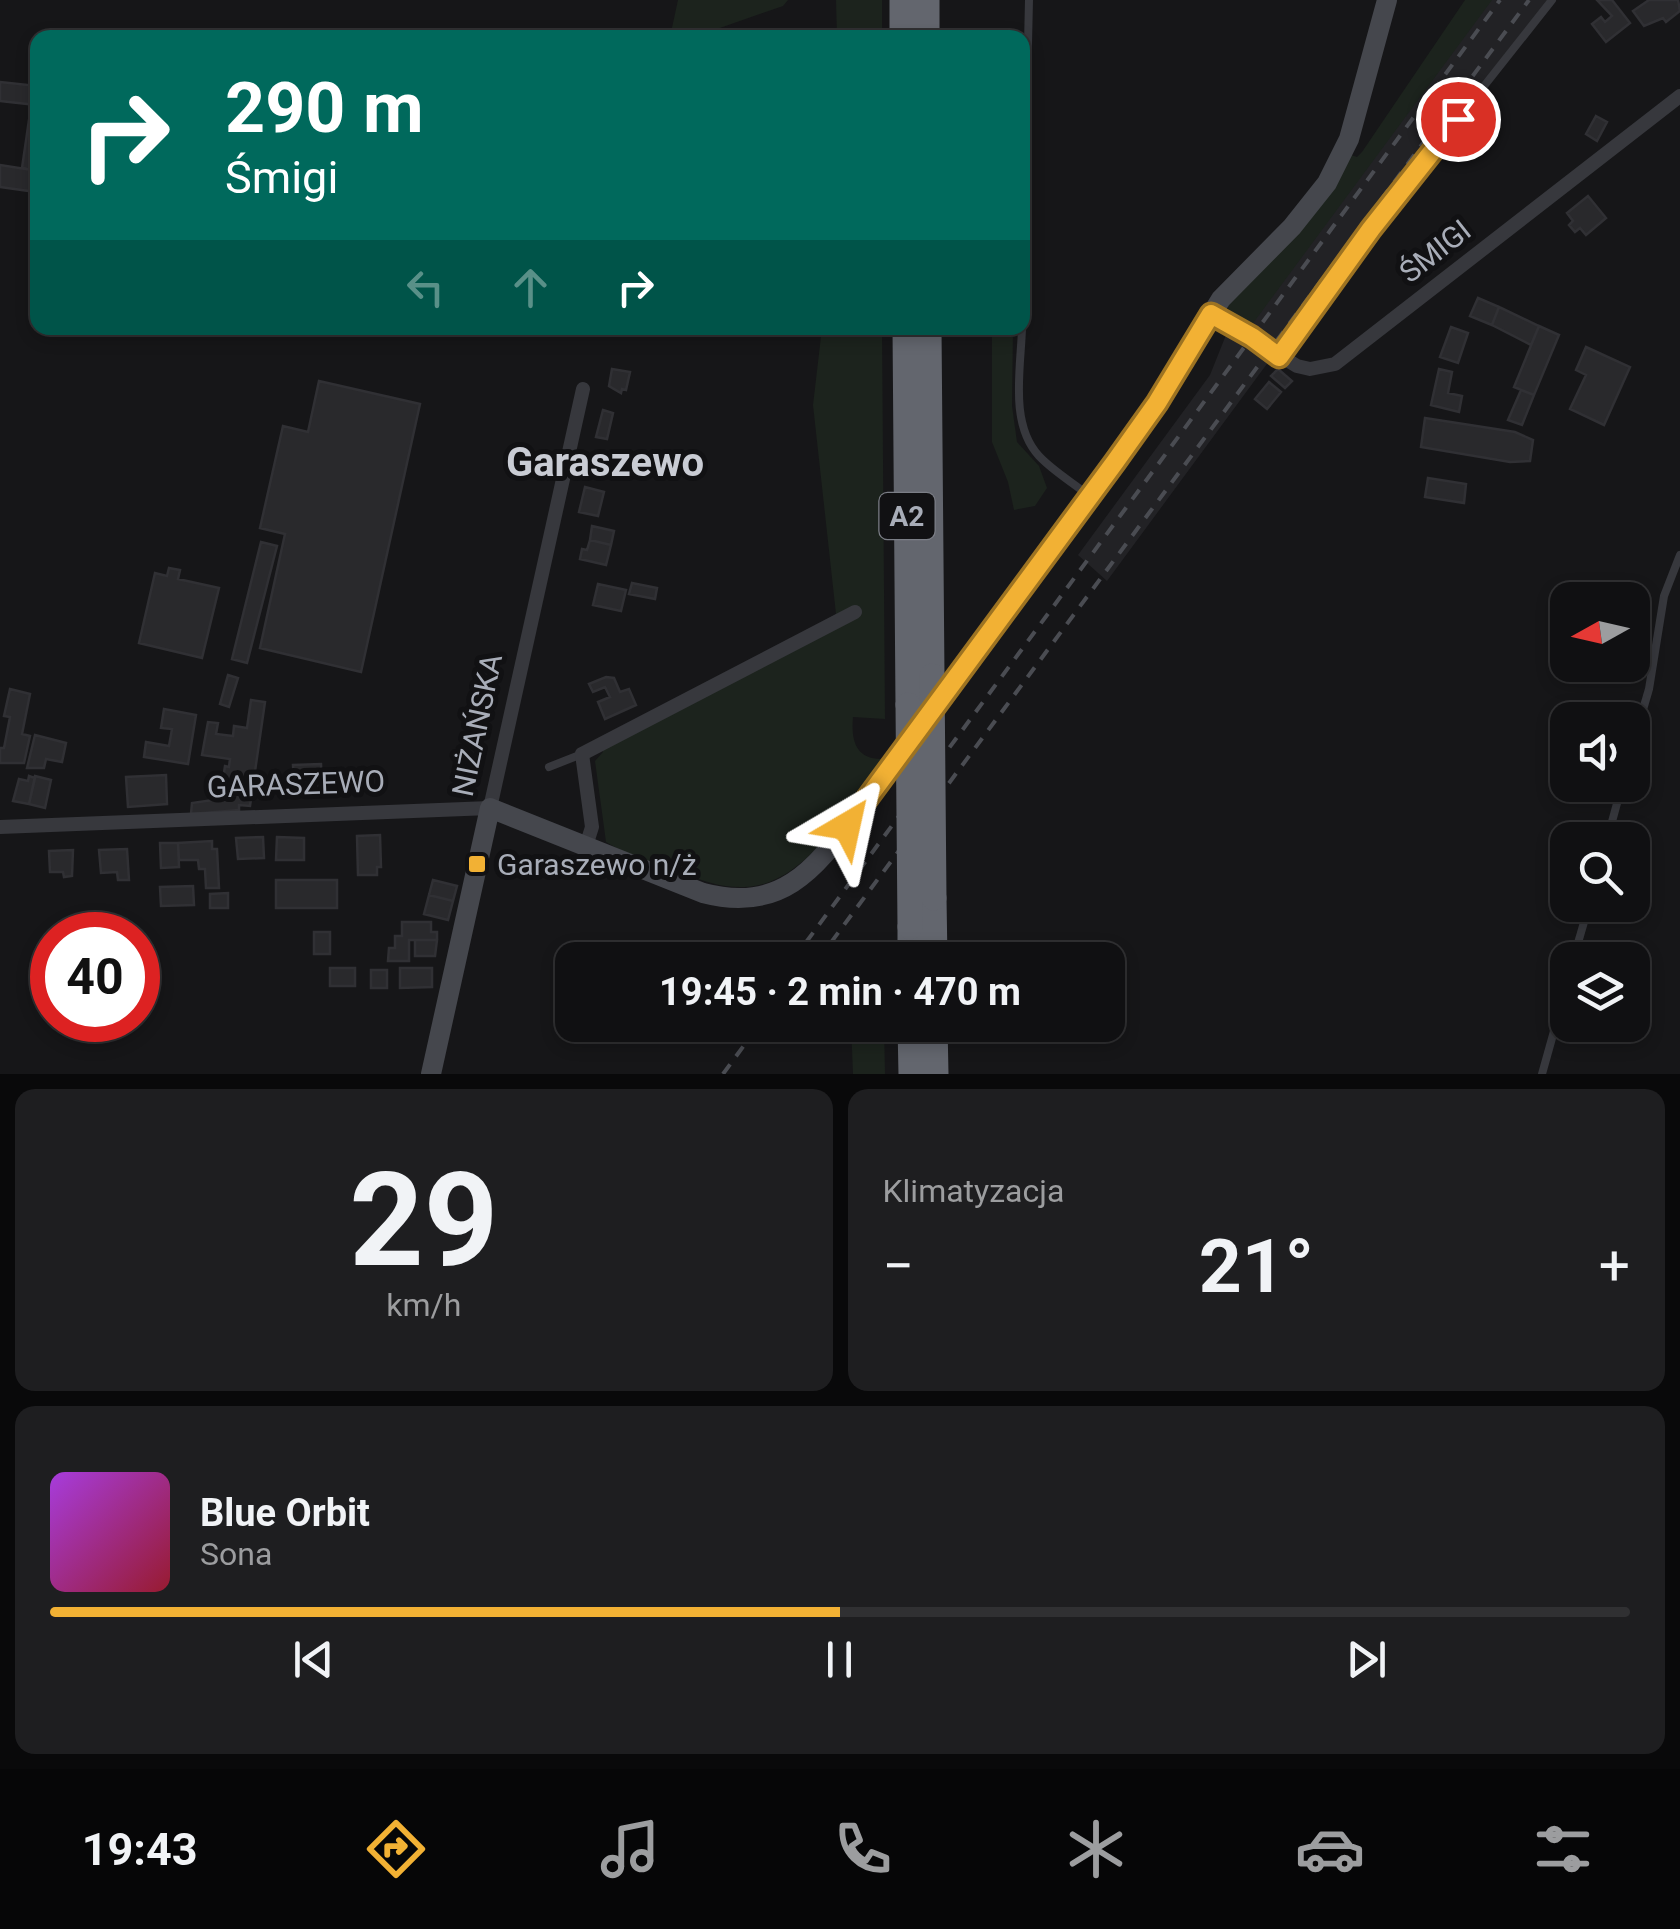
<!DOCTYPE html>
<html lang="pl">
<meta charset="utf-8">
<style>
:root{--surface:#101012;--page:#1e1e20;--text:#f1f3f6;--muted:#9c9d9f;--line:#303032;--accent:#f2b134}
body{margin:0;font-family:Roboto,sans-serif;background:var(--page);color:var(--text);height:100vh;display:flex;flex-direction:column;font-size:38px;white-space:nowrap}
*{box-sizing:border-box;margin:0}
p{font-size:32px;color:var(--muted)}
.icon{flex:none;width:55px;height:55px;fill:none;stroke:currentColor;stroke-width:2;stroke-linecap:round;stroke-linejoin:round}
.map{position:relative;height:1074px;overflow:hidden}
.sheet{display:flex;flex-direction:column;gap:15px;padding:15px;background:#09090a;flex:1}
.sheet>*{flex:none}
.banner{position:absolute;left:30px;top:30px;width:1000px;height:305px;border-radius:20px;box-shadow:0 5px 15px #0003,0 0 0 2px var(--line);background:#00695c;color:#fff;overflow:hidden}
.needle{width:65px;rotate:262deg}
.controls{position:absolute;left:1550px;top:582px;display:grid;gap:20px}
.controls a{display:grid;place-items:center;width:100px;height:100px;border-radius:20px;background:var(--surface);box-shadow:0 5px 15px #0003,0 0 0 2px var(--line);font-size:50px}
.speed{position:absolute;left:30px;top:912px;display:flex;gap:20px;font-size:50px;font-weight:700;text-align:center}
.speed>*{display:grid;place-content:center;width:130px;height:130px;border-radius:50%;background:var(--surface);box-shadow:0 5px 15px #0003,0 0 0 2px var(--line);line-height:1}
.speed .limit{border:15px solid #d22;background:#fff;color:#111}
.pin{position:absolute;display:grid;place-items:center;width:85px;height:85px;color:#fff;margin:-42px;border:5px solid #fff;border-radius:50%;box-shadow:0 2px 10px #0007}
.me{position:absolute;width:110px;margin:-55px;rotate:36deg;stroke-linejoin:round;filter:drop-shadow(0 0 8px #0008)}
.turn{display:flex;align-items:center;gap:35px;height:210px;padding:0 30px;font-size:45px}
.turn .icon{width:130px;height:130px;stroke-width:2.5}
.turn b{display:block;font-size:70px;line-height:85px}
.lanes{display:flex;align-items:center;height:95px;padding:0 30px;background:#0003;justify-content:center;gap:50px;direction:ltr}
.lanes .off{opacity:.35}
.big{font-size:75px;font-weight:700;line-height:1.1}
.sheet .widget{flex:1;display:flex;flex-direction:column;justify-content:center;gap:15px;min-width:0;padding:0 35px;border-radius:20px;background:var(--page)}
.sheet .dial{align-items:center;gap:0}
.dial b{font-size:130px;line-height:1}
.song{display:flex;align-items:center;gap:30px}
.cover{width:120px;height:120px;border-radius:15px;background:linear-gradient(135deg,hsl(280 70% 55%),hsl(350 70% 35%))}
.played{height:10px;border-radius:5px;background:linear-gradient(90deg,var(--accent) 50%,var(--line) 50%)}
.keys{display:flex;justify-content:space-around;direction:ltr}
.heat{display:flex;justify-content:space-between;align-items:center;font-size:55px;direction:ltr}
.sheet .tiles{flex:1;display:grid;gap:15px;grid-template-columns:1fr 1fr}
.widget:last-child{grid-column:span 2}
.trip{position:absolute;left:555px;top:942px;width:570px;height:100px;border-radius:20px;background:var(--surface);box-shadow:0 5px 15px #0003,0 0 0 2px var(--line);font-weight:700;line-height:100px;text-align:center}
.dock{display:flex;height:160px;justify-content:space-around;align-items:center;background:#060607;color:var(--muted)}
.dock .icon{width:70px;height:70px}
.dock .on{color:var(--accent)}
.dock b{font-size:45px;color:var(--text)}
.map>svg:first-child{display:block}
.built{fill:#222225}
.green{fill:#1c231d}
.building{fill:#29292c;stroke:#303034;stroke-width:2.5}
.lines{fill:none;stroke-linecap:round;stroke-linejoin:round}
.lane{stroke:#37383d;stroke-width:8}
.street{stroke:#37383d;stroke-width:14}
.secondary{stroke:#45474d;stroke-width:20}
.highway{stroke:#63666e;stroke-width:25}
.rail{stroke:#4a4c52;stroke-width:4;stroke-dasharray:12 10;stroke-linecap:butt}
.highway-bridge{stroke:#63666e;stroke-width:25}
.route-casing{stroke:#9d7322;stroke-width:25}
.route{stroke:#f2b134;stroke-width:18}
.poi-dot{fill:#f2b134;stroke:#111113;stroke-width:4}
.labels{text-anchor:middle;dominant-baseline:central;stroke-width:10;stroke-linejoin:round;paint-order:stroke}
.shield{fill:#111113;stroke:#7b7e86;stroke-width:2.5}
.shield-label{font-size:28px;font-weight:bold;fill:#a8adb8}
.street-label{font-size:30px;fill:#a8adb8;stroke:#111113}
.poi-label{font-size:30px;fill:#a8adb8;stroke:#111113;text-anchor:start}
.district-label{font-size:40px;font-weight:bold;fill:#c9ccd4;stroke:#111113}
</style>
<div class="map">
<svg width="1680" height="1074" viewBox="0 0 1680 1074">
<rect width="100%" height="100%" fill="#161618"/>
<path class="built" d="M1480 0H1548L1390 197 1107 581 1078 555 1210 375 1234 315 1246 324Z"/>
<path class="green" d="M678 0H788L783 6 717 29 670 37Z
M836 0H882V37H837Z
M1465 0H1492L1251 326 1231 317 1227 304 1351 155 1357 157 1362 152Z
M822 328H882L885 719 853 717C851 739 855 759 881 759V763C849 807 805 886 744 887 722 888 704 881 684 874 658 865 630 857 606 842L595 761 603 752 602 749 836 614 813 405Z
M992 328H1013L1012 406 1017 442 1039 466 1047 488 1035 506 1014 510 1008 482 992 442Z
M851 1025H884L885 1074H853Z"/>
<path class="building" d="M1597 0H1612L1630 23 1606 42 1592 24 1601 17 1605 22 1612 16Z
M1649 0H1678L1680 11 1666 22 1663 18 1644 26 1633 11Z
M0 82 38 86 37 105 0 101Z
M1596 116 1607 122 1597 141 1586 134Z
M29 120 38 121 32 170 22 168Z
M0 165 32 170 29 191 0 187Z
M1588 196 1606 218 1586 235 1580 228 1575 232 1569 225 1573 221 1567 213Z
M1478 298 1499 307 1492 325 1470 316Z
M1499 307 1539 326 1531 345 1492 325Z
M1539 326 1559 335 1534 395 1514 387Z
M1451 327 1468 333 1458 363 1440 357Z
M1586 347 1630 367 1604 425 1570 409 1586 375 1576 370Z
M612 369 630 372 626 390 622 389 621 393 609 386Z
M1278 369 1292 381 1285 388 1271 376Z
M1439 369 1452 372 1448 393 1462 396 1459 412 1431 405Z
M319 381 420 404 361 672 260 648 285 534 260 528 283 426 308 432Z
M1269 382 1281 392 1267 409 1255 399Z
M1521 390 1534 395 1522 425 1508 420Z
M603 410 613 413 607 439 596 437Z
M1425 418 1515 432 1533 440 1530 461 1510 462 1421 447Z
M1428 478 1466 484 1464 503 1425 497Z
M585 487 604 492 598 516 579 512Z
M592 526 614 531 611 545 590 540Z
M590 540 611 545 606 565 580 559 582 549 587 550Z
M261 542 277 546 247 663 232 659Z
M169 568 180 570 178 579 219 588 202 658 139 643 155 573 167 576Z
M632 583 657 588 655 599 629 594Z
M598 584 626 590 621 611 593 605Z
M228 675 238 678 229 707 220 704Z
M606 677 614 678 620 692 629 689 636 705 605 719 598 702 610 697 605 687 593 692 589 684Z
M10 689 30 694 22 734 30 736 24 763H0V748H4L10 717 4 716Z
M251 700 265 702 250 806 239 805V810L191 814 192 803 220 799 225 766 229 767 230 759 202 755 208 722 218 723 216 734 233 736 234 726 247 728Z
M164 709 196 715 188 764 144 757 146 742 169 746 172 729 161 728Z
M35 735 66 743 62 762 46 759 44 768H27Z
M321 764 322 787 294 788 293 765Z
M166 775 167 804 128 807 126 777Z
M29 776 35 778 29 804 13 801 19 779 28 781Z
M35 776 51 780 45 808 29 804Z
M380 835 381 867H377V875H358L357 836Z
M263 837 264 858 238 859 236 838Z
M277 837 304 838V860H276Z
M212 841V849H217L219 888H206L205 869H199L198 860H179L178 843Z
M160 843H178L179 867 161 868Z
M127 849 129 880H118L117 872 101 873 99 850Z
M73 850 72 876 64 877 63 872H50L49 851Z
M276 880H337V908H276Z
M433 880 457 886 453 901 429 895Z
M193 886 194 905 161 906 160 887Z
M228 893V908H210V894Z
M429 895 453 901 448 920 424 914Z
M402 922H431V932H437V940H409V961H388L389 948H395V936H402Z
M314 932H330V954H314Z
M415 940H437L435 956H415Z
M330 968H355V986H330Z
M400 968H432V987L400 988Z
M371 970H387V988H371Z"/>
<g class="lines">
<path class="lane" d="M1022 308 1029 0
M1022 328C1021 367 1009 424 1039 456 1053 471 1072 482 1088 495
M1279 357 1371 229 1552 0
M1632 747 1649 689 1664 596 1680 555
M549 767 582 754
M1607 840 1622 785
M1573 960 1589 905
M1542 1074 1568 981"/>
<path class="street" d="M1211 314 1297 366 1310 369 1335 364 1680 96
M0 827 490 808 583 389
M586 846 592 827 582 754 855 612"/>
<path class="secondary" d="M928 716 1157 403 1221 299 1292 227 1327 183 1349 139 1387 0
M431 1074 490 808 703 893C780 913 814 871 855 815 874 790 893 764 911 739"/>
<path class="highway" d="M902 0V38
M927 0V38
M905 328 908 705
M929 328 932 676
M934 898 935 960
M910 927V960
M910 1025 911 1074
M935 1025 936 1074"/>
<path class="rail" d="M793 960 1500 0
M818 960 1529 0
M723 1074 759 1025"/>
<path class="highway-bridge" d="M932 676 934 898
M908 705 910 927"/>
</g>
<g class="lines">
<g class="route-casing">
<path id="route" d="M847 826 1115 462 1157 403 1211 314 1252 337 1279 357 1371 229 1458 119"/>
</g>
<use href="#route" class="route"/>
</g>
<rect class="poi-dot" x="467" y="854" width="20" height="20" rx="5"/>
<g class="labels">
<rect class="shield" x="879.5" y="493" width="55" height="46" rx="8"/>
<g class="shield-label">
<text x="907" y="516">A2</text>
</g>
<g class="street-label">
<text transform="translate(1435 251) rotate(-38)">ŚMIGI</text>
<text transform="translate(477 725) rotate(-78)">NIŻAŃSKA</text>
<text transform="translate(296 784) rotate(-2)">GARASZEWO</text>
</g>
<g class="poi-label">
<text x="497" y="864">Garaszewo n/ż</text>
</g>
<g class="district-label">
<text x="605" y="462">Garaszewo</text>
</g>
</g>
</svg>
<div class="controls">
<a><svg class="needle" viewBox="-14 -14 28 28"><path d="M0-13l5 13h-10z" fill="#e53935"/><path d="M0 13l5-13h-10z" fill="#9c9d9f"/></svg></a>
<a><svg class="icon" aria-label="sound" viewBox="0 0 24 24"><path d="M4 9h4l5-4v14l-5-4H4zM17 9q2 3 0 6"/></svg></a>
<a><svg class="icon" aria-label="search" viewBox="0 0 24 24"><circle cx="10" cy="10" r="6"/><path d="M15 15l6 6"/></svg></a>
<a><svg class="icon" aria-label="layers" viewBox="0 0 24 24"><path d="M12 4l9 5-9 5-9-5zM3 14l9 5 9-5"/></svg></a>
</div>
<div class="speed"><div class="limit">40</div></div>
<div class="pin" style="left:1458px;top:119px;background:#d93025"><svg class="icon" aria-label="arrive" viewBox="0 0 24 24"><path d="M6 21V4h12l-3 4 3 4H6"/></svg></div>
<svg class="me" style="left:847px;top:826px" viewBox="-20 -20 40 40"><path d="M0-17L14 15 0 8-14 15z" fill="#f2b134" stroke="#fff" stroke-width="4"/></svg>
<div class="trip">19:45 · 2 min · 470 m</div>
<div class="banner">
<div class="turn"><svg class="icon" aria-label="right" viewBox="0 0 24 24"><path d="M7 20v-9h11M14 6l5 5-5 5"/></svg><div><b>290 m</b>Śmigi</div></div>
<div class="lanes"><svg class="icon off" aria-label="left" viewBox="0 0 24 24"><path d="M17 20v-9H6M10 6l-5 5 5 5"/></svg><svg class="icon off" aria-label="ahead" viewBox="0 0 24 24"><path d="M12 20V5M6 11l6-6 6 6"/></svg><svg class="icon" aria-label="right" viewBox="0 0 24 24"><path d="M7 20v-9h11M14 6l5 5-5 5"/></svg></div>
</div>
</div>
<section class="sheet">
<div class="tiles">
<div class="widget dial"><b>29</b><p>km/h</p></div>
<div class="widget"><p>Klimatyzacja</p>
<div class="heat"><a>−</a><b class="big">21°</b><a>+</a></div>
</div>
<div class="widget">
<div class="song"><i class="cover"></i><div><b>Blue Orbit</b><p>Sona</p></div></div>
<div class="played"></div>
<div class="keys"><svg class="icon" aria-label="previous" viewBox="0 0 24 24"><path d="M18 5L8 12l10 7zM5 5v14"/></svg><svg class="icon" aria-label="pause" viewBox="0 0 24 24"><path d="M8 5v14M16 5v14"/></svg><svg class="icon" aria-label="next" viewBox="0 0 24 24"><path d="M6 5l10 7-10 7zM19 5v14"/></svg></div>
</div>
</div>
</section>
<nav class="dock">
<b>19:43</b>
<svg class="icon on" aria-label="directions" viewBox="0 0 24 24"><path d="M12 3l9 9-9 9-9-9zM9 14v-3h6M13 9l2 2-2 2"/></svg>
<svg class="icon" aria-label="music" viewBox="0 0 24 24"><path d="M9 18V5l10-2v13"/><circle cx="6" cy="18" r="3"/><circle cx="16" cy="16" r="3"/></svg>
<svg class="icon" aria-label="phone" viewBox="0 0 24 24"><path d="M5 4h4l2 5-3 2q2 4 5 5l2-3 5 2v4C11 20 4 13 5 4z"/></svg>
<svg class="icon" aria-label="climate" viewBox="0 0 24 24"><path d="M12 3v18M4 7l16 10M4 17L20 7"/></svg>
<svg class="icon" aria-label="car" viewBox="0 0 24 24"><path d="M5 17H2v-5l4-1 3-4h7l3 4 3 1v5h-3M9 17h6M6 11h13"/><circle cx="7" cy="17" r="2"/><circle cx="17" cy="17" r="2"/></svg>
<svg class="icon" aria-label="filters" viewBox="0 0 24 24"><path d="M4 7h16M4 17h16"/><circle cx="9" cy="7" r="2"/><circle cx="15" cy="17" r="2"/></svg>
</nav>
